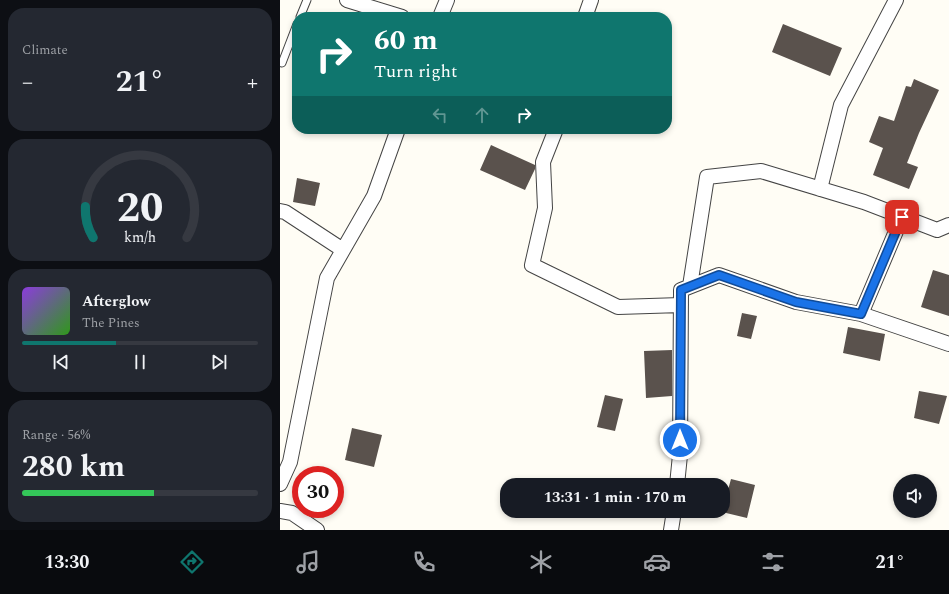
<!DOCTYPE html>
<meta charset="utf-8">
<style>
:root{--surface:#171b24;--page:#242831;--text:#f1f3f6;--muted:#9ea1a6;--line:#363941;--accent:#0f766e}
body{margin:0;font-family:Spectral,serif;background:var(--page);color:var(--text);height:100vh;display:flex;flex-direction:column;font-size:15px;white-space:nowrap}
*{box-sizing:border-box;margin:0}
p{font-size:13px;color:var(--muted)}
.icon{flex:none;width:22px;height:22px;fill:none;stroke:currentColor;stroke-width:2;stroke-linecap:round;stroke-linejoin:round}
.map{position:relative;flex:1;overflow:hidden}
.sheet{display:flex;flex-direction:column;gap:8px;padding:8px;background:#0d0f14;width:280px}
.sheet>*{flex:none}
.hud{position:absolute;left:12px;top:12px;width:380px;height:122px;border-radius:16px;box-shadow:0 2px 6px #0003;background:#0f766e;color:#fff;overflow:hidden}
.tools{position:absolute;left:613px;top:474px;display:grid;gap:8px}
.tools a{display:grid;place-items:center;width:44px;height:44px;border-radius:50%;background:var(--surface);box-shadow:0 2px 6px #0003;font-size:20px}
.speed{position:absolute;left:12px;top:466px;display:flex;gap:8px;font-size:20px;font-weight:700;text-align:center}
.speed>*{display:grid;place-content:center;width:52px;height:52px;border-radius:50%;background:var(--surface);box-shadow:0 2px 6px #0003;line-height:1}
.speed .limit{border:6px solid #d22;background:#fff;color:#111}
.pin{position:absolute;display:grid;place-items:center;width:34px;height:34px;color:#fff;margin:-17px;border-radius:8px;box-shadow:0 2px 6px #0006}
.me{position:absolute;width:44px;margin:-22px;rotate:0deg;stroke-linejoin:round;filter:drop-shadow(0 0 3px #0008)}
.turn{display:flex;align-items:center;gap:14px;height:84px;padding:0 16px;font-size:18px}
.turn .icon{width:52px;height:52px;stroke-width:2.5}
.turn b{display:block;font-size:28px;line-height:34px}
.lanes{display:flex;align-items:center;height:38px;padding:0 16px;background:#0003;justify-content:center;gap:20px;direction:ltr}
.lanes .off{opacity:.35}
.big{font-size:30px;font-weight:700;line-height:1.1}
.sheet .widget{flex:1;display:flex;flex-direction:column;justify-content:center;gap:6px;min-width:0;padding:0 14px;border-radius:16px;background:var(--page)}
.sheet .dial{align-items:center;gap:0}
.dial svg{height:104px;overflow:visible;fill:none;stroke:var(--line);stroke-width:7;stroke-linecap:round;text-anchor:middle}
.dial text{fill:var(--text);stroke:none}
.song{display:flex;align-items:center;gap:12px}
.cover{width:48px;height:48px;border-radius:6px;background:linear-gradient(135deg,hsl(270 70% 55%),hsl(110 70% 35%))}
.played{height:4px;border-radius:2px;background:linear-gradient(90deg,var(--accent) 40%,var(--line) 40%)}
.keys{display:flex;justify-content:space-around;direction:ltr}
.heat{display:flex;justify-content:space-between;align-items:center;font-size:22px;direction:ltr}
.charge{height:6px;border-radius:3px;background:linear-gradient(90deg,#34c759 56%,var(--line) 0)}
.trip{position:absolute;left:220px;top:478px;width:230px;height:40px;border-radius:16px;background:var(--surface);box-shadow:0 2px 6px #0003;font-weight:700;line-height:40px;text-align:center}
.dock{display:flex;height:64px;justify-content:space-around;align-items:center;background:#090b0e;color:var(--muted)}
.dock .icon{width:28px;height:28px}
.dock .current{color:var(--accent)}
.dock b{font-size:18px;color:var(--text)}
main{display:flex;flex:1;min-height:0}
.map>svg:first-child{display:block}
.building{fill:#5a524d}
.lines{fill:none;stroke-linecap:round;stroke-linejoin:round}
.service-casing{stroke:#444;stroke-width:9}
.minor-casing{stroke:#444;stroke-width:16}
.service{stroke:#fff;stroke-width:7}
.minor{stroke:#fff;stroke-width:14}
.route-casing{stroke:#114b97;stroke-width:10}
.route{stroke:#1a73e8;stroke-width:7}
</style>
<main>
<section class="sheet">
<div class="widget"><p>Climate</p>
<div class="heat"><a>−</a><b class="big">21°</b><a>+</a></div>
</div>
<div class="widget dial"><svg viewBox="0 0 100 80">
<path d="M14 69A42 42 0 1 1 86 69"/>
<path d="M14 69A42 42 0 0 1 8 45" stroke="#0f766e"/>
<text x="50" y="56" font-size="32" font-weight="700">20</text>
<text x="50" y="72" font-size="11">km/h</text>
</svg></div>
<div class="widget">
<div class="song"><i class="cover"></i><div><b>Afterglow</b><p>The Pines</p></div></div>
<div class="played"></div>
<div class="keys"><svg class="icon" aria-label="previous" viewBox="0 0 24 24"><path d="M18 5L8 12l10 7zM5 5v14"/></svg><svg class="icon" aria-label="pause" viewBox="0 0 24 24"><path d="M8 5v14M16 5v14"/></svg><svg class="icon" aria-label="next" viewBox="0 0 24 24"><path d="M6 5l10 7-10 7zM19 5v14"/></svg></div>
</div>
<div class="widget"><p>Range · 56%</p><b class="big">280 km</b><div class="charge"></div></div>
</section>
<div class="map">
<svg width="669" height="530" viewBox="0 0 669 530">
<rect width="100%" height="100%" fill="#fffdf5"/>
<path class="building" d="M503 24 562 48 550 76 492 52Z
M634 79 659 90 639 133 627 163 638 167 629 189 593 175 603 148 589 142 599 116 614 121 626 86 631 87Z
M211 145 255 165V169L245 190 200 170Z
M17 178 40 183 35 206 13 202Z
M653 270 669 275V316L641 307Z
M462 313 477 316 471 339 457 336Z
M568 327 605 334 600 361 563 353Z
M392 350V396L366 398 364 351Z
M639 391 667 396 659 424 634 418Z
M325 395 343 399 335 431 317 427Z
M72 428 102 435 94 467 65 460Z
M451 479 475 485 467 518 442 512Z"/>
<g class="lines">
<g class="service-casing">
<path id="service" d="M20 17 27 0
M2 63 17 24"/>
</g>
<g class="minor-casing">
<path id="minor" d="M67 0 122 17
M160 17 167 0
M305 17 311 0
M276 129 263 162 265 208 252 265 338 307 401 305
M540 189 561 105 616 0
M0 211 5 212 63 250
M410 286 427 177 481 171 584 202 657 230 669 225
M581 314 622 217
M0 484 10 462 47 278 94 196 118 129
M397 485 400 455 401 290 439 275 516 302 581 314 669 344
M0 511 12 513 37 530
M391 530 394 511"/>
</g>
<use href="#service" class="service"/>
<use href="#minor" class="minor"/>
</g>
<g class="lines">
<g class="route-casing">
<path id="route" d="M400 440 401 290 439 275 516 302 581 314 622 217"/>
</g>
<use href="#route" class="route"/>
</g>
</svg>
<div class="tools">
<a><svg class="icon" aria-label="sound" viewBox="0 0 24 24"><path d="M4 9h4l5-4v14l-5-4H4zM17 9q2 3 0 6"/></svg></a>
</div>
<div class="speed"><div class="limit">30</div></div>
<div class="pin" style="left:622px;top:217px;background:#d93025"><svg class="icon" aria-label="arrive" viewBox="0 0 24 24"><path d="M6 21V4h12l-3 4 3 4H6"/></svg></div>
<svg class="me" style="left:400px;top:440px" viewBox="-20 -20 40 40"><circle r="17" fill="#1a73e8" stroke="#fff" stroke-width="3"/><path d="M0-11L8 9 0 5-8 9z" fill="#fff"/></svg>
<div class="trip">13:31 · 1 min · 170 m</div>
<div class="hud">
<div class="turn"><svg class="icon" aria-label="right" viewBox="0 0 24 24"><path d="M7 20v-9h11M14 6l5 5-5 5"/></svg><div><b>60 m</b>Turn right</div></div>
<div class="lanes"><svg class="icon off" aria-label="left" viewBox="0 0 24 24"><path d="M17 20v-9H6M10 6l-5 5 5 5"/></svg><svg class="icon off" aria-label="ahead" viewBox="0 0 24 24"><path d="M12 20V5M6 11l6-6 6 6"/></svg><svg class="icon" aria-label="right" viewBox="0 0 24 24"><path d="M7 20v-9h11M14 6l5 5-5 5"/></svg></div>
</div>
</div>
</main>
<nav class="dock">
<b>13:30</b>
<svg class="icon current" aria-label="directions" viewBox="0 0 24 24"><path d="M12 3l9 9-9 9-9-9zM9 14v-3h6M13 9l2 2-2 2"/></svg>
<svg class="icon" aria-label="music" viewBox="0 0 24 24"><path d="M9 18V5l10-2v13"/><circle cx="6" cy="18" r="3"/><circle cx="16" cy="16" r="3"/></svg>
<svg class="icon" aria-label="phone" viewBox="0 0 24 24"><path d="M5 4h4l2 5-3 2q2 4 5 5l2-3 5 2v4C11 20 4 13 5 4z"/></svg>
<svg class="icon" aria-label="climate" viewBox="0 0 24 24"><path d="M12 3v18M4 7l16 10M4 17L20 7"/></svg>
<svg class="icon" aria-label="car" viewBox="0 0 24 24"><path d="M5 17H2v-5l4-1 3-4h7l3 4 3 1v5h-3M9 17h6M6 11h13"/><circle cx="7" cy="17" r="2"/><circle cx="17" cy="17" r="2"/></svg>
<svg class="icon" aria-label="filters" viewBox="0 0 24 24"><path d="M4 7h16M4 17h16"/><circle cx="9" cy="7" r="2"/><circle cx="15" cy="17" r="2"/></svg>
<b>21°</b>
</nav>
